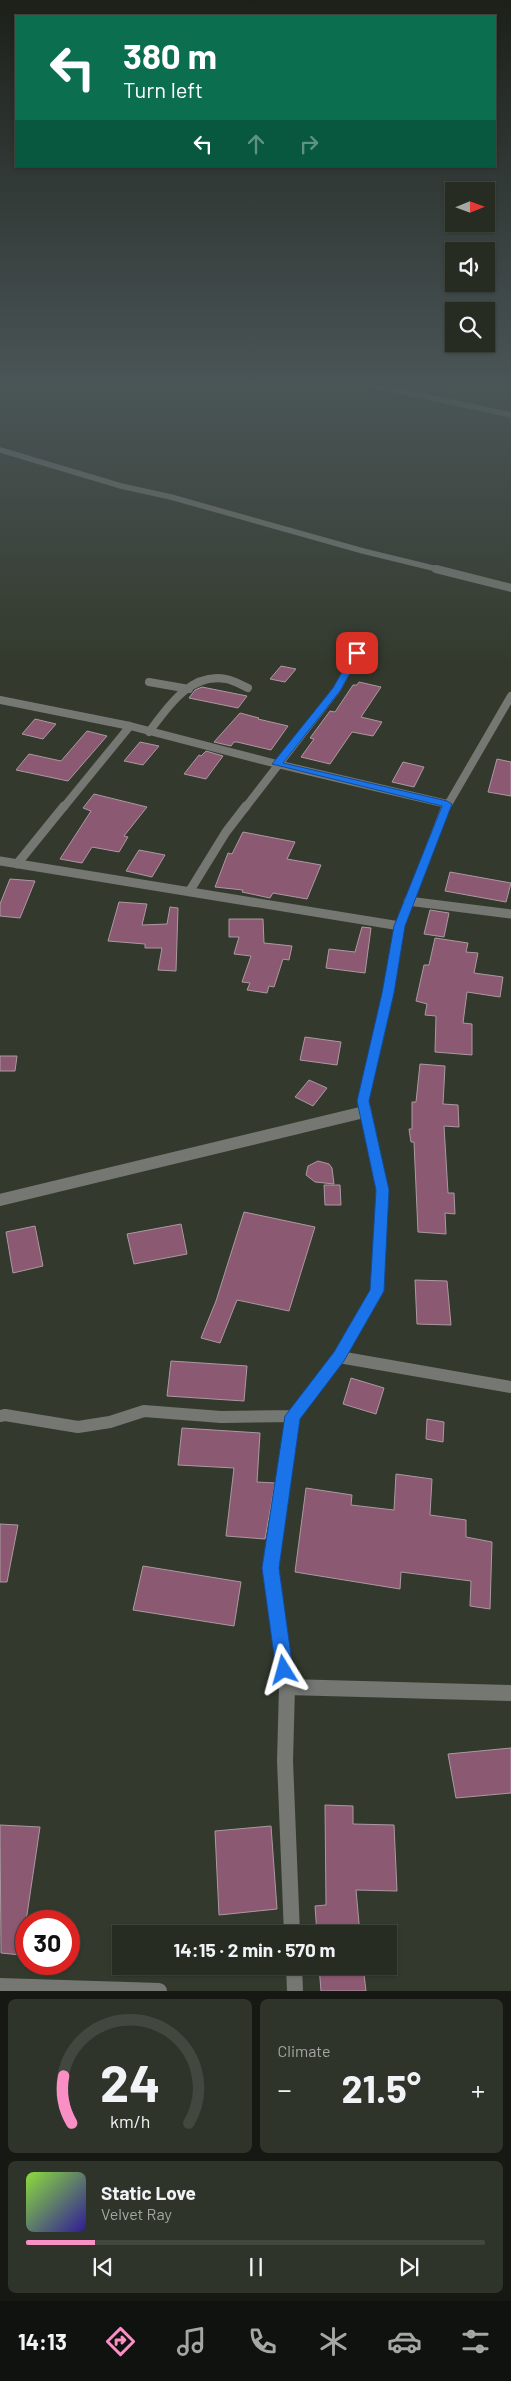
<!DOCTYPE html>
<meta charset="utf-8">
<style>
:root{--surface:#262c22;--page:#2e342a;--text:#f1f3f6;--muted:#a4a7a5;--line:#424840;--accent:#fa8fc6}
body{margin:0;font-family:Barlow,sans-serif;background:var(--page);color:var(--text);height:100vh;display:flex;flex-direction:column;font-size:19px;white-space:nowrap}
*{box-sizing:border-box;margin:0}
p{font-size:16px;color:var(--muted)}
.icon{flex:none;width:28px;height:28px;fill:none;stroke:currentColor;stroke-width:2;stroke-linecap:round;stroke-linejoin:round}
.map{position:relative;height:1991px;overflow:hidden}
.side{display:flex;flex-direction:column;gap:8px;padding:8px;background:#151813;flex:1}
.side>*{flex:none}
.top-card{position:absolute;left:15px;top:15px;width:481px;height:152px;border-radius:0px;box-shadow:0 1px 4px #0004,0 0 0 1px var(--line);background:#0b6e4f;color:#fff;overflow:hidden}
.needle{width:32px;rotate:89deg}
.buttons{position:absolute;left:445px;top:182px;display:grid;gap:10px}
.buttons a{display:grid;place-items:center;width:50px;height:50px;border-radius:0px;background:var(--surface);box-shadow:0 1px 4px #0004,0 0 0 1px var(--line);font-size:25px}
.speed{position:absolute;left:15px;top:1910px;display:flex;gap:10px;font-size:25px;font-weight:700;text-align:center}
.speed>*{display:grid;place-content:center;width:65px;height:65px;border-radius:50%;background:var(--surface);box-shadow:0 1px 4px #0004,0 0 0 1px var(--line);line-height:1}
.speed .limit{border:8px solid #d22;background:#fff;color:#111}
.pin{position:absolute;display:grid;place-items:center;width:42px;height:42px;color:#fff;margin:-21px;border-radius:10px;box-shadow:0 2px 8px #0006}
.me{position:absolute;width:55px;margin:-28px;rotate:352deg;stroke-linejoin:round;filter:drop-shadow(0 0 4px #0008)}
.turn{display:flex;align-items:center;gap:18px;height:105px;padding:0 25px;font-size:22px}
.turn .icon{width:65px;height:65px;stroke-width:2.5}
.turn b{display:block;font-size:35px;line-height:42px}
.lanes{display:flex;align-items:center;height:48px;padding:0 25px;background:#0003;justify-content:center;gap:25px;direction:ltr}
.lanes .off{opacity:.35}
.big{font-size:38px;font-weight:700;line-height:1.1}
.side .card{flex:1;display:flex;flex-direction:column;justify-content:center;gap:8px;min-width:0;padding:0 18px;border-radius:8px;background:var(--page)}
.side .dial{align-items:center;gap:0}
.dial svg{height:130px;overflow:visible;fill:none;stroke:var(--line);stroke-width:7;stroke-linecap:round;text-anchor:middle}
.dial text{fill:var(--text);stroke:none}
.song{display:flex;align-items:center;gap:15px}
.cover{width:60px;height:60px;border-radius:8px;background:linear-gradient(135deg,hsl(90 70% 55%),hsl(250 70% 35%))}
.played{height:5px;border-radius:2px;background:linear-gradient(90deg,var(--accent) 15%,var(--line) 15%)}
.keys{display:flex;justify-content:space-around;direction:ltr}
.heat{display:flex;justify-content:space-between;align-items:center;font-size:28px;direction:ltr}
.side .tiles{flex:1;display:grid;gap:8px;grid-template-columns:1fr 1fr}
.card:last-child{grid-column:span 2}
.trip{position:absolute;left:112px;top:1925px;width:285px;height:50px;border-radius:0px;background:var(--surface);box-shadow:0 1px 4px #0004,0 0 0 1px var(--line);font-weight:700;line-height:50px;text-align:center}
.menu{display:flex;height:80px;justify-content:space-around;align-items:center;background:#0f120e;color:var(--muted)}
.menu .icon{width:35px;height:35px}
.menu .on{color:var(--accent)}
.menu b{font-size:22px;color:var(--text)}
.map>svg:first-child{display:block}
.building{fill:#8b5971;stroke:#ab99a1}
.lines{fill:none;stroke-linecap:round;stroke-linejoin:round}
.street-far4{stroke:#757872;stroke-width:5.5}
.street-far3{stroke:#757872;stroke-width:8}
.street-far2{stroke:#757872;stroke-width:9}
.street-far1{stroke:#757872;stroke-width:12}
.street{stroke:#757872;stroke-width:16}
.route{fill:#1a73e8;stroke:#114b97}
</style>
<div class="map">
<svg width="511" height="1991" viewBox="0 0 511 1991">
<rect width="100%" height="100%" fill="#333a2d"/>
<path class="building" d="M281 666 296 669 285 682 270 679Z
M359 682 381 687 361 717 382 722 373 736 352 732 330 764 301 757 314 739 310 738 330 711 335 712 353 685H357Z
M202 687 247 696 238 708 189 698 195 690Z
M240 713 259 718 258 719 288 726 271 750 237 742H234L231 746 214 742Z
M35 719 56 724 43 739 22 734Z
M87 731 107 736 68 781 16 770 29 754 61 761Z
M140 742 159 746 143 765 124 761Z
M206 751 223 756 206 779 184 774 199 755 201 756Z
M497 759 511 762V796L488 792Z
M403 762 424 767 414 787 392 782Z
M94 794 147 807 124 836 128 837 119 852 92 847 82 863 60 859 91 811 83 808Z
M243 832 295 842 287 859 321 865 307 899 273 893 270 898 242 892 243 890 215 887 228 853 232 854Z
M139 850 165 855 152 877 126 871Z
M450 872 511 883 506 902 445 891Z
M10 879 35 881 20 918 0 916V904Z
M119 902 147 904 142 925 167 924 170 907 178 908 176 971 158 970 162 948H145V944L108 941Z
M430 910 449 913 444 937 424 934Z
M229 919H263L264 943 292 946 289 960 283 959 274 987 269 986 267 993 247 990 250 983 242 982 251 956 234 954 239 937H229Z
M362 927 371 928 365 973 326 968 329 949 355 952Z
M435 938 468 943 466 952 478 953 474 973 503 977 500 997 467 992 463 1023 472 1024V1055L435 1052 436 1016 425 1015 427 1004 416 1001 424 965H429Z
M305 1037 341 1042 337 1065 300 1060Z
M0 1056H17L15 1071H0Z
M420 1064 445 1066 443 1104 458 1105 459 1127 444 1126 448 1193H454L455 1214 445 1213 446 1234 418 1232 414 1142H411L409 1129H412V1102H416Z
M309 1080 327 1088 313 1106 295 1097Z
M318 1161 329 1164 332 1168 334 1184 315 1182 306 1175 308 1166Z
M324 1185H340L341 1205H325Z
M244 1212 315 1227 289 1311 237 1300 220 1343 201 1338 216 1301Z
M181 1224 187 1254 134 1264 127 1234Z
M35 1226 43 1266 13 1273 6 1232Z
M415 1280 447 1281 451 1325 417 1324Z
M171 1361 247 1366 244 1401 167 1396Z
M351 1378 384 1388 376 1414 343 1404Z
M427 1419 444 1422 443 1442 426 1439Z
M182 1428 260 1433 257 1482 275 1483 265 1539 226 1536 234 1468 178 1465Z
M396 1474 432 1479 430 1515 466 1520V1537L492 1542 490 1609 470 1606 471 1581 401 1572 400 1589 295 1572 306 1488 352 1495 351 1505 394 1510Z
M0 1524 18 1525 7 1582H0Z
M143 1566 241 1582 234 1626 133 1610Z
M511 1748V1793L456 1798 448 1754Z
M325 1805 353 1806V1824L394 1825 397 1891 356 1890 360 1934H317L315 1906 326 1905Z
M0 1825 40 1827 21 1955 1 1953Z
M271 1826 277 1909 219 1915 215 1831Z
M319 1966H363L366 1991H321Z"/>
<g class="lines">
<path class="street-far4" d="M368 384 511 415
M0 450 121 486 171 497 363 551 441 570"/>
<path class="street-far3" d="M436 569 511 588
M149 682 189 689
M0 700 130 726 277 764 447 804
M149 732C167 708 190 672 226 679 233 680 241 685 248 688
M63 808 130 726
M245 808 337 689 357 653
M446 808 511 696"/>
<path class="street-far2" d="M0 861 400 926
M17 864 64 806
M189 892 226 832 246 806
M408 901 511 914
M365 1110 363 1101 388 993 400 926 446 806"/>
<path class="street-far1" d="M0 1200 364 1112
M339 1357 511 1387
M0 1416 5 1415 78 1427 110 1422 144 1411 221 1417 293 1416
M281 1497 293 1416 339 1357 377 1291 382 1190 365 1109"/>
<path class="street" d="M281 1496 270 1568 287 1687 285 1761 292 1934
M287 1687 511 1693
M294 1966 295 1991
M0 1986 159 1991"/>
</g>
<linearGradient id="sky" x2="0" y2="1"><stop stop-color="#1c2019"/><stop offset="0.58" stop-color="#4a5557"/><stop offset="1" stop-color="#4a5557" stop-opacity="0"/></linearGradient>
<rect width="511" height="663" fill="url(#sky)"/>
<path class="route" d="M354 651 361 653 340 691 283 763 447 801 452 804 405 926 394 993 369 1101 389 1190 384 1291 344 1361 300 1419 279 1568 293 1670 291 1676 284 1679 278 1676 276 1670 262 1568 285 1416 334 1352 370 1290 376 1190 357 1101 382 993 394 926 442 806 272 764 333 688Z"/>
</svg>
<div class="buttons">
<a><svg class="needle" viewBox="-14 -14 28 28"><path d="M0-13l5 13h-10z" fill="#e53935"/><path d="M0 13l5-13h-10z" fill="#a4a7a5"/></svg></a>
<a><svg class="icon" aria-label="sound" viewBox="0 0 24 24"><path d="M4 9h4l5-4v14l-5-4H4zM17 9q2 3 0 6"/></svg></a>
<a><svg class="icon" aria-label="search" viewBox="0 0 24 24"><circle cx="10" cy="10" r="6"/><path d="M15 15l6 6"/></svg></a>
</div>
<div class="speed"><div class="limit">30</div></div>
<div class="pin" style="left:357px;top:653px;background:#d93025"><svg class="icon" aria-label="arrive" viewBox="0 0 24 24"><path d="M6 21V4h12l-3 4 3 4H6"/></svg></div>
<svg class="me" style="left:284px;top:1670px" viewBox="-20 -20 40 40"><path d="M0-17L14 15 0 8-14 15z" fill="#1a73e8" stroke="#fff" stroke-width="4"/></svg>
<div class="trip">14:15 · 2 min · 570 m</div>
<div class="top-card">
<div class="turn"><svg class="icon" aria-label="left" viewBox="0 0 24 24"><path d="M17 20v-9H6M10 6l-5 5 5 5"/></svg><div><b>380 m</b>Turn left</div></div>
<div class="lanes"><svg class="icon" aria-label="left" viewBox="0 0 24 24"><path d="M17 20v-9H6M10 6l-5 5 5 5"/></svg><svg class="icon off" aria-label="ahead" viewBox="0 0 24 24"><path d="M12 20V5M6 11l6-6 6 6"/></svg><svg class="icon off" aria-label="right" viewBox="0 0 24 24"><path d="M7 20v-9h11M14 6l5 5-5 5"/></svg></div>
</div>
</div>
<section class="side">
<div class="tiles">
<div class="card dial"><svg viewBox="0 0 100 80">
<path d="M14 69A42 42 0 1 1 86 69"/>
<path d="M14 69A42 42 0 0 1 9 40" stroke="#fa8fc6"/>
<text x="50" y="56" font-size="32" font-weight="700">24</text>
<text x="50" y="72" font-size="11">km/h</text>
</svg></div>
<div class="card"><p>Climate</p>
<div class="heat"><a>−</a><b class="big">21.5°</b><a>+</a></div>
</div>
<div class="card">
<div class="song"><i class="cover"></i><div><b>Static Love</b><p>Velvet Ray</p></div></div>
<div class="played"></div>
<div class="keys"><svg class="icon" aria-label="previous" viewBox="0 0 24 24"><path d="M18 5L8 12l10 7zM5 5v14"/></svg><svg class="icon" aria-label="pause" viewBox="0 0 24 24"><path d="M8 5v14M16 5v14"/></svg><svg class="icon" aria-label="next" viewBox="0 0 24 24"><path d="M6 5l10 7-10 7zM19 5v14"/></svg></div>
</div>
</div>
</section>
<nav class="menu">
<b>14:13</b>
<svg class="icon on" aria-label="directions" viewBox="0 0 24 24"><path d="M12 3l9 9-9 9-9-9zM9 14v-3h6M13 9l2 2-2 2"/></svg>
<svg class="icon" aria-label="music" viewBox="0 0 24 24"><path d="M9 18V5l10-2v13"/><circle cx="6" cy="18" r="3"/><circle cx="16" cy="16" r="3"/></svg>
<svg class="icon" aria-label="phone" viewBox="0 0 24 24"><path d="M5 4h4l2 5-3 2q2 4 5 5l2-3 5 2v4C11 20 4 13 5 4z"/></svg>
<svg class="icon" aria-label="climate" viewBox="0 0 24 24"><path d="M12 3v18M4 7l16 10M4 17L20 7"/></svg>
<svg class="icon" aria-label="car" viewBox="0 0 24 24"><path d="M5 17H2v-5l4-1 3-4h7l3 4 3 1v5h-3M9 17h6M6 11h13"/><circle cx="7" cy="17" r="2"/><circle cx="17" cy="17" r="2"/></svg>
<svg class="icon" aria-label="filters" viewBox="0 0 24 24"><path d="M4 7h16M4 17h16"/><circle cx="9" cy="7" r="2"/><circle cx="15" cy="17" r="2"/></svg>
</nav>
